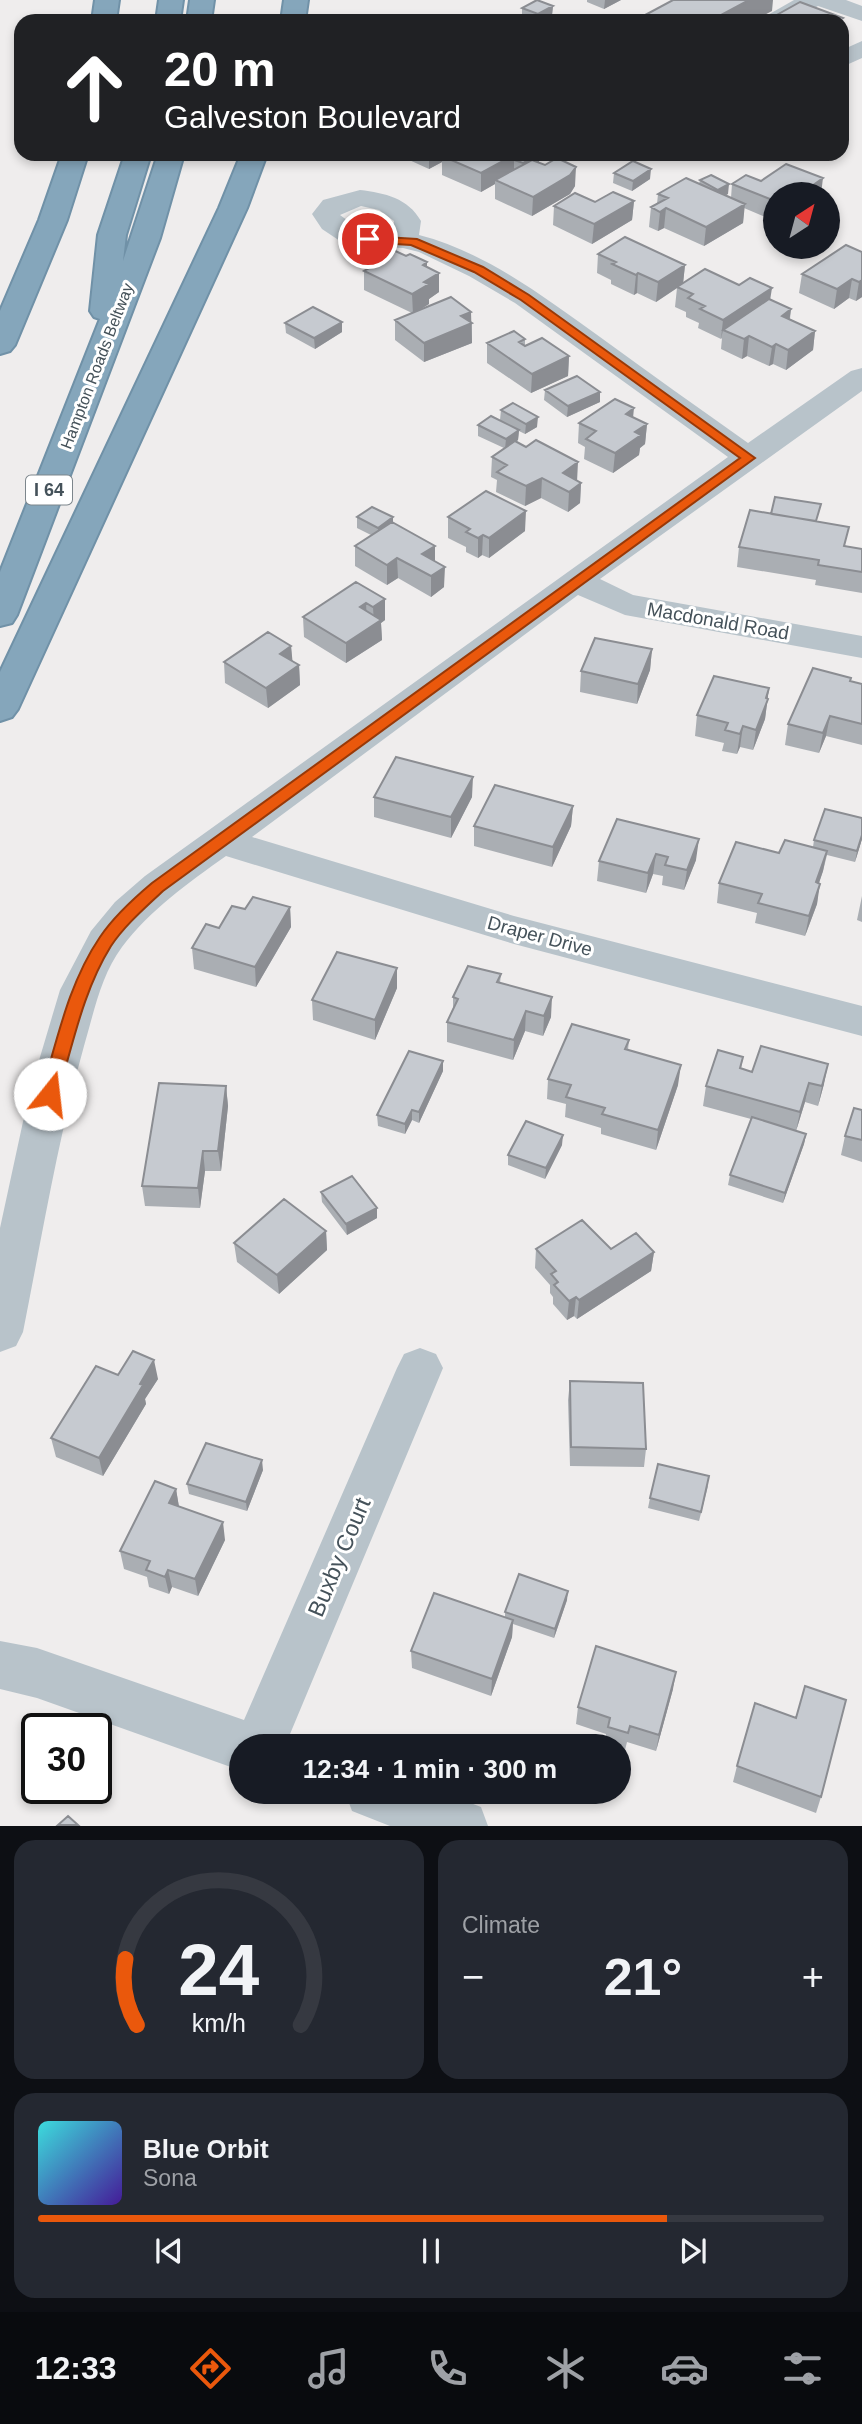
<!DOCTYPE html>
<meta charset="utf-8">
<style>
:root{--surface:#171b24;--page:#242831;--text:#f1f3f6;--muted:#9ea1a6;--line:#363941;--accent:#ea580c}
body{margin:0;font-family:Arial,sans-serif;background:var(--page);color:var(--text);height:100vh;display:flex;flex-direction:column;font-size:26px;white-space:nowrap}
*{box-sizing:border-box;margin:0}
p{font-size:23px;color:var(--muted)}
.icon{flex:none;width:38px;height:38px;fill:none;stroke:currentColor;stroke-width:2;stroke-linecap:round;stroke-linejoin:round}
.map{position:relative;height:1826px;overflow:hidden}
.sheet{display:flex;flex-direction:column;gap:14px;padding:14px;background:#0d0f14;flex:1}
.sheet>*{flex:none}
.top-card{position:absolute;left:14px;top:14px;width:835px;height:147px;border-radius:21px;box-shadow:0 4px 10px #0003;background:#202124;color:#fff;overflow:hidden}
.needle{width:46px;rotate:36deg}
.buttons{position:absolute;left:763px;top:182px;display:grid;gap:14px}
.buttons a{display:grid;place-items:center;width:77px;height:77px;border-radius:50%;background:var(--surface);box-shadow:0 4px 10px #0003;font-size:35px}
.speed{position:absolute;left:21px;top:1713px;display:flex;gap:14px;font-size:35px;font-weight:700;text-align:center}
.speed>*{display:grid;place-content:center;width:91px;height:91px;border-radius:50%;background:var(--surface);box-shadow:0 4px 10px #0003;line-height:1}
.speed .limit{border:4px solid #111;border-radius:10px;background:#fff;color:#111}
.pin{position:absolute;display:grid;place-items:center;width:60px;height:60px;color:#fff;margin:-30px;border:4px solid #fff;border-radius:50%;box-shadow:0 2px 7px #0007}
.me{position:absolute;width:77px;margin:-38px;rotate:16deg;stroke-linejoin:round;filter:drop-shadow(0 0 5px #0008)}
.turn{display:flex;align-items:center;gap:24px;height:147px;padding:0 35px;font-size:32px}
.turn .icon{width:91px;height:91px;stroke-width:2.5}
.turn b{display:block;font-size:49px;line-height:60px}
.big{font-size:52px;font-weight:600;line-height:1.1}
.sheet .widget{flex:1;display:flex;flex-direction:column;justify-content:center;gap:10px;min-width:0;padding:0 24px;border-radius:21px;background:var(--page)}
.sheet .dial{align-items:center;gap:0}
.dial svg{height:182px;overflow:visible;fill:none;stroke:var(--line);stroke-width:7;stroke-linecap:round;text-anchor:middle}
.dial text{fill:var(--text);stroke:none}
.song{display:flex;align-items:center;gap:21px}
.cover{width:84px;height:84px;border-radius:10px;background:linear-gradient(135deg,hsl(180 70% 55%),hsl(260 70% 35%))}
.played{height:7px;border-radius:4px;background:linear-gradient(90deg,var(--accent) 80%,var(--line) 80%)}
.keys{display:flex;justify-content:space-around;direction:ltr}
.heat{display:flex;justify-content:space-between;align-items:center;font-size:38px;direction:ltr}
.sheet .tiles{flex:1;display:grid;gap:14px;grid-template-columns:1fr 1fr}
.widget:last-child{grid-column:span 2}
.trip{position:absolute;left:229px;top:1734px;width:402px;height:70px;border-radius:35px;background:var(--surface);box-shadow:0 4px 10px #0003;font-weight:600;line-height:70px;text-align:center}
.tabs{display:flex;height:112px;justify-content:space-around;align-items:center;background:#090b0e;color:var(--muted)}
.tabs .icon{width:49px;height:49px}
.tabs .active{color:var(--accent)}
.tabs b{font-size:32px;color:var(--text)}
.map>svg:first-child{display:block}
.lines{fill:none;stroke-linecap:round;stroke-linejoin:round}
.highway-casing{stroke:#7091a7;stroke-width:4}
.minor{fill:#b8c3ca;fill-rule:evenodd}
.highway{fill:#85a6bb;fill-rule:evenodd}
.wall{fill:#aaaeb3}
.shaded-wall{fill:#8b8d92}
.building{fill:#c6cad0;stroke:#8b8d92;stroke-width:2}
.route{fill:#ea580c;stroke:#983908;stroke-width:2}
.labels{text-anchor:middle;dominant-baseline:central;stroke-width:6;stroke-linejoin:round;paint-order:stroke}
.far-street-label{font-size:16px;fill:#45525a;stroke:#fff}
.shield{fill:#fff;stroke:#7d868c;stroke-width:2}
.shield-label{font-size:18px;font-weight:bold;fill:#45525a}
.street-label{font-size:19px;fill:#45525a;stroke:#fff}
.near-street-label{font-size:23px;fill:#45525a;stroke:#fff}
</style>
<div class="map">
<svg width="862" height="1826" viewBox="0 0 862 1826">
<rect width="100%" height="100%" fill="#efeded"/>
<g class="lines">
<g class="highway-casing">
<path id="highway" d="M95 0H119L116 21H92Z
M159 0H183L180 21H156Z
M190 0H214L211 21H187Z
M284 0H308L305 21H281Z
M62 154H88L67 220 15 345 10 351 0 354V311L39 220Z
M125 154H151L126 235 123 261 158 154H184L160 238 17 615 12 623 0 626V572L100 319 94 317 90 311 98 235Z
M241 154H267L247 208 18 709 12 717 0 721V672L219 208Z"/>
</g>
<path class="minor" d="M794 0H846L862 6V21L818 6 791 21H762L766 16Z
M862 41V58L842 67V50Z
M360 190C385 193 408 198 421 221L419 235C486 252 545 298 600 337 649 373 699 408 748 443L851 371 862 368V391L600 579 633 595 862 636V658L625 615 578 595 252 837 514 916 862 1006V1036L514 944 226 856C188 883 151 909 122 947 101 975 94 1012 84 1046 58 1139 42 1236 23 1332L16 1346 0 1352V1228L29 1094 60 990 91 931 115 902 145 876 728 457 515 303 469 276 419 252 403 248 360 246 340 241 322 229 312 214 323 200ZM361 206 379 210 394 221 393 232 359 229 340 215Z
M420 1348 436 1354 443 1368 285 1746H242V1771L37 1698 0 1689V1641L37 1648 244 1720 397 1368 404 1354Z
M345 1792H442L481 1807 488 1826H390L352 1811Z"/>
<use href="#highway" class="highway"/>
</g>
<path class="wall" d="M587 0H621L604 9 587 2Z
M553 6 552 15 542 21H530L522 18V8Z
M396 154H488L539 163 575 186 570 194 532 216 495 199V184L481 192 442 175V162L429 169Z
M614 173 650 179 632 191 613 183Z
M700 180 728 194 725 195 731 198 732 184 775 194V221L744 208 743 223 704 246 664 228 658 231 649 227 651 207 657 204 658 194 699 184Z
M634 201 632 220 592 244 553 225 554 206Z
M862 252V297L856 301 849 298 834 309 799 293 802 274Z
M598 254 685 265 683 283 770 300 791 309 790 319 815 331 813 350 786 370 773 364 769 366 747 356 742 359 721 349 722 338 721 339 698 328 699 323 686 317V312L675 307 677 288 656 302 637 293 634 295 611 284V280L597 273Z
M374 259 427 267 439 273V292L429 299V304L415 312 471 322 472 323V343L424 362 395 340V320L412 313 364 290V271L374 265Z
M285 323 342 332 315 349 286 333Z
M525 339V346L569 356 568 376 531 393 487 363V343Z
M545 390 600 402 567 417 544 400Z
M501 410 537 427 525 434 519 431 518 440 516 442 581 483 580 503 568 512 541 498 525 506 496 492 497 480 491 477 492 457 504 448 478 436V425L500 420Z
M633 417 647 424 645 444 640 448 639 455 613 473 584 459 585 447 578 443 579 423Z
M357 517 393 523 435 561 444 587 431 597 398 578 387 585 355 566V546L371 535 357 528Z
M448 517 525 531 489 558 482 555 478 558 466 552V547L448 538Z
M817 521 846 546 862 549V593L815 585 816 580 737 567 739 547Z
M385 599V620L381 623 382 640 346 663 304 637 303 617Z
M291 646 292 661 299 665 300 685 268 708 225 683 224 662Z
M652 649 650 670 637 704 580 692 581 671Z
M850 681 862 684V745L826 736 819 753 785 745 788 724Z
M769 688 765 719 753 750 740 747 737 754 722 751 724 743 695 736 697 715Z
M374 797H472L451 838 374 817Z
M573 806 571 826 552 867 474 846V826Z
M617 819 696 860 684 890 662 885 663 876 653 874 646 893 597 881 599 861Z
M862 839 855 862 827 855 823 871 819 883 817 904 805 936 755 923 757 913 717 903 719 883 779 853 813 847 814 840Z
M862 896V922L857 920Z
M290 907 291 927 256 987 194 969 192 948 245 909Z
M397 968V988L375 1040 313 1020 312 1000Z
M501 974 500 983 551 1017 543 1036 525 1031 513 1060 447 1042V1022L453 1008V997Z
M629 1040 628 1050 678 1085 656 1150 601 1134V1128L565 1117 566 1104 547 1099 548 1079Z
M743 1057 741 1069 752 1072 824 1084 818 1106 805 1102 796 1131 806 1134 804 1144 783 1203 728 1185 730 1175 751 1119 703 1106 706 1086Z
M443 1061V1071L419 1123 412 1120 405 1134 378 1126 377 1115Z
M226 1086 228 1106 221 1171H205L200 1208 145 1206 142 1186Z
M862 1110V1162L841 1155 845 1136Z
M562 1145 545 1179 508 1165V1155Z
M321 1192 377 1218 347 1235 322 1202Z
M326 1231 327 1250 279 1294 237 1262 234 1243Z
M536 1249H611L654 1252 651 1271 577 1319 574 1316 567 1320 553 1304V1297L550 1293V1285L535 1268Z
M118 1375 158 1379 145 1399 146 1404 103 1476 56 1457 51 1438Z
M570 1381 646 1449 644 1467 570 1466 568 1400Z
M263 1470 247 1511 189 1494 187 1484Z
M708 1486 699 1521 648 1508 650 1498Z
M176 1489 179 1507 225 1540 198 1596 172 1587 169 1594 149 1587 147 1577 124 1569 120 1551Z
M567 1600 554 1638 513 1624 512 1637 491 1696 412 1668 411 1651 505 1617V1612Z
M673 1689 656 1751 627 1742 625 1750 620 1748V1746H616L605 1743 606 1734 576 1724 578 1707Z
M737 1766 821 1797 816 1813 733 1782Z"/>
<path class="shaded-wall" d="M605 0H621L604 9Z
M749 0H773L772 11 753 21H710Z
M553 6 552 15 542 21H537L538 14Z
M438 154H452L442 156V162L429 169V159Z
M539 154V163L522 173 523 163Z
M514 155V174L495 180V184L481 192V173Z
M576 167 575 186 570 194 532 216 533 197Z
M651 169 650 179 632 191 633 181Z
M823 178 821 194H807L809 188Z
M729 184 728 194 717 200 718 190Z
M634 201 632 220 592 244 594 224Z
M745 204 743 223 704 246 706 227Z
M666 208 664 228 658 231 660 212Z
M427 262V280L439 273V292L429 299V304L413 314 412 294 423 265Z
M685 265 683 284 656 302 658 282Z
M638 273 637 293 634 295 636 275Z
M852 279 849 298 834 309 837 289Z
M862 280V297L856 301 859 282Z
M772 288 769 307 723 330 721 339 723 320Z
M791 309 788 329 782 316Z
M471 312 472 343 424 362V343L461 316Z
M342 322V332L315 349 314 338Z
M815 331 813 350 786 370 788 350Z
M749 336 747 356 742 359 744 339Z
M776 344 773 364 769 366 772 347Z
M569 356 568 376 531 393 532 374Z
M600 392V402L567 417 568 406Z
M634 408 632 428 626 414Z
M538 417 537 427 525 434 526 424Z
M647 424 645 444 640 448 639 455 613 473 615 453 635 432Z
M519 430 518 440 505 449 506 439Z
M578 462 577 482 563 473Z
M542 478 541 498 525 506 526 486Z
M581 483 580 503 568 512 569 492Z
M526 511 525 531 489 558V538Z
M393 517V528L379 539 378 528Z
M483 535 482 555 478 558V538Z
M435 546V566L422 554Z
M397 558 398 578 387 585V565Z
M445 567 444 587 431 597V576Z
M385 599V620L381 623 382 640 346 663V643L374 625 373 607Z
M366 603 367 623 360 607Z
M291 646 293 666 280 654Z
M652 649 650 670 637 704 638 684Z
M299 665 300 685 268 708 266 688Z
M769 688 765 719 753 750 756 730Z
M830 716 826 736 819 753 823 733Z
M743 726 740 747 737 754 740 734Z
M473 777 472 797 451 838V817Z
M573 806 571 826 552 867 553 847Z
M862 835V839L855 862 857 851Z
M699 839 696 860 684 890 687 870Z
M827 851 823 871 812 903 816 882Z
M656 854 653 874 646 893 648 873Z
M820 884 817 904 805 936 809 916Z
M290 907 291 927 256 987 255 967Z
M397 968V988L375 1040V1020Z
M552 997 551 1017 543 1036 544 1016Z
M526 1011 525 1031 513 1060 514 1040Z
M443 1061V1071L419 1123V1112Z
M828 1064 824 1084 818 1106 822 1086Z
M681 1065 678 1085 656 1150 658 1130Z
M809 1083 805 1102 796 1131 800 1112Z
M226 1086 228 1106 221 1171 218 1151Z
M412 1110V1120L405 1134V1124Z
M806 1134 804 1144 783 1203 785 1193Z
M563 1135 562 1145 545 1179 546 1168Z
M203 1151 205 1171 200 1208 198 1188Z
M377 1208V1218L347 1235 346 1224Z
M326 1231 327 1250 279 1294 277 1275Z
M654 1252 651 1271 577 1319 579 1300Z
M576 1297 574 1316 567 1320 569 1301Z
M154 1360 158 1379 145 1399 146 1404 103 1476 99 1458Z
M262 1460 263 1470 247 1511 246 1502Z
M176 1489 179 1507 169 1503Z
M223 1522 225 1540 198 1596 195 1579Z
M168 1570 172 1587 169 1594 165 1577Z
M568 1591 567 1600 554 1638 555 1629Z
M513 1620 512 1637 491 1696 492 1679Z
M676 1672 673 1689 656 1751 659 1735Z"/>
<path class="building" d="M537 0 553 6 538 14 522 8Z
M673 0H749L710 21H634Z
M800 2 843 18 838 21H766Z
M418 154H438L429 159Z
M445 154H513L514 155 481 173 442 156Z
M514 154H538L523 163 514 160Z
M557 158 576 167 570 175 533 197 495 180 532 160 545 165Z
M633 161 651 169 633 181 614 173Z
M786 164 823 178 809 188 813 190 807 194H775V201L732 184 746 175 761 181Z
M711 175 729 184 718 190 700 180Z
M686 178 745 204 706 227 666 208 660 212 651 207 668 198 658 194Z
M613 192 634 201 594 224 554 206 575 193 595 202Z
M625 237 685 265 658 282 638 273 636 275 612 264 616 262 598 254Z
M846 245 862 252V280L859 282 852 279 837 289 802 274Z
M391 249 406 256 410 254 427 262 423 265 439 273 424 282 429 284 412 294 364 271 380 262 374 259Z
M705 269 739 285 750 278 772 288 723 320 700 309 705 306 688 298 693 294 677 287Z
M451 297 471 312 461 316 472 323 424 343 395 320Z
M769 299 791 309 782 316 815 331 788 350 776 344 772 347 749 336 744 339 723 330Z
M313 307 342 322 314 338 285 323Z
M514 331 525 339 519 342 525 346 542 338 569 356 532 374 487 343Z
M577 376 600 392 568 406 545 390Z
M615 399 634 408 626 414 647 424 635 432 641 435 615 453 586 439 596 431 579 423Z
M513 403 538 417 526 424 501 410Z
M491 416 519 430 506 439 478 425Z
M536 440 578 462 563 473 581 483 569 492 542 478 526 486 497 472 507 465 492 457 515 441 526 447Z
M486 491 526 511 489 538 483 535 478 538 466 532 470 529 448 517Z
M775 497 821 504 816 521 771 514Z
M372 507 393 517 378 528 357 517Z
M750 510 849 527 844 546 862 549V572L818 565 819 560 739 547Z
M392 522 435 546 422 554 445 567 431 576 397 558 387 565 355 546Z
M356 582 385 599 373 607 366 603 360 607 381 620 346 643 303 617Z
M268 632 291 646 280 654 299 665 266 688 224 662Z
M595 638 652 649 638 684 581 671Z
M813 668 851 678 850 681 862 684V724L830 716 823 733 788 724Z
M714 676 769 688 766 698 768 699 756 730 743 726 740 734 725 730 728 723 697 715Z
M396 757 473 777 451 817 374 797Z
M495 785 573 806 553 847 474 826Z
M825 809 862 818V835L857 851 814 840Z
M617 819 699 839 687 870 665 865 668 857 656 854 648 873 599 861Z
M785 840 827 851 816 882 820 884 809 916 758 903 762 894 719 883 736 842 779 853Z
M253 897 290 907 255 967 192 948 206 924 219 928 232 906 245 909Z
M337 952 397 968 375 1020 312 1000Z
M468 966 501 974 497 982 552 997 544 1016 526 1011 514 1040 447 1022 458 999 453 997Z
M572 1024 629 1040 625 1049 681 1065 658 1130 602 1114 605 1108 566 1097 571 1085 548 1079Z
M761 1046 828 1064 822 1086 809 1083 800 1112 706 1086 718 1050 743 1057 740 1068 752 1072Z
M409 1051 443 1061 419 1112 412 1110 405 1124 377 1115Z
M159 1083 226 1086 218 1151H203L198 1188 142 1186Z
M854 1108 862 1110V1140L845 1136Z
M752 1117 806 1134 785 1193 730 1175Z
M526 1121 563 1135 546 1168 508 1155Z
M352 1176 377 1208 346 1224 321 1192Z
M284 1199 326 1231 277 1275 234 1243Z
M582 1220 611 1249 636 1233 654 1252 579 1300 576 1297 569 1301 554 1285 558 1282 551 1274 556 1271 536 1249Z
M133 1351 154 1360 140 1384 143 1385 99 1458 51 1438 96 1366 118 1375Z
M570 1381 643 1383 646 1449 571 1447Z
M206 1443 262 1460 246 1502 187 1484Z
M658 1464 709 1476 701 1512 650 1498Z
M155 1481 176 1489 169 1503 223 1522 195 1579 168 1570 165 1577 146 1570 150 1561 120 1551Z
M519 1574 568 1591 555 1629 505 1612Z
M434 1593 513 1620 492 1679 411 1651Z
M596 1646 676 1672 659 1735 630 1726 628 1733 608 1727 610 1718 578 1707Z
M805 1686 846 1700 821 1797 737 1766 755 1703 796 1718Z
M68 1816 78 1825H58Z"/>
<path class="route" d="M368 236 417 239 483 267 529 295 755 458 163 891C145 908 125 925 111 946 83 991 73 1044 58 1094L56 1099H43L41 1094C57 1041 68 984 100 937 114 916 133 899 152 883L740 458 521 300 474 272 411 245 364 242V237Z"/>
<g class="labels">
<g class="far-street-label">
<text transform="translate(97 366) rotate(-69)">Hampton Roads Beltway</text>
</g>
<rect class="shield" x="26" y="475.5" width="46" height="29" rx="5"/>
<g class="shield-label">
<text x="49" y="490">I 64</text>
</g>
<g class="street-label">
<text transform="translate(718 621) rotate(10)">Macdonald Road</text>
<text transform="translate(540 936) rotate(15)">Draper Drive</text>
</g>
<g class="near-street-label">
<text transform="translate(339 1557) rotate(-67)">Buxby Court</text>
</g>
</g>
</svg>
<div class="buttons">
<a><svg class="needle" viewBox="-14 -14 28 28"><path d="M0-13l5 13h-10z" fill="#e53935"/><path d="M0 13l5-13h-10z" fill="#9ea1a6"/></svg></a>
</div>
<div class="speed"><div class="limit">30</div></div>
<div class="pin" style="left:368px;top:239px;background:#d93025"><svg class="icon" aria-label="arrive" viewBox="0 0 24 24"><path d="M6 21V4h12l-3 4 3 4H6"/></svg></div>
<svg class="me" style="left:50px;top:1094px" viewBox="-20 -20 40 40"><circle r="19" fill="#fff"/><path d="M0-13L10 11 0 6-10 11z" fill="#ea580c"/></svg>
<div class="trip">12:34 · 1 min · 300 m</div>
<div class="top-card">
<div class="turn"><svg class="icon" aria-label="ahead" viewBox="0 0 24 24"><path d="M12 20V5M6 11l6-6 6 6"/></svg><div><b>20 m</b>Galveston Boulevard</div></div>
</div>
</div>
<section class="sheet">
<div class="tiles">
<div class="widget dial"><svg viewBox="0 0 100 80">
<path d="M14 69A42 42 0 1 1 86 69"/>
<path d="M14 69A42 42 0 0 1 9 40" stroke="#ea580c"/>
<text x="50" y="56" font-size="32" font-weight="700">24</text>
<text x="50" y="72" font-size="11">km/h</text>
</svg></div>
<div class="widget"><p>Climate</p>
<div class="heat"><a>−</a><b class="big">21°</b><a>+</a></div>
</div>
<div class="widget">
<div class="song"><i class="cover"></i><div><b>Blue Orbit</b><p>Sona</p></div></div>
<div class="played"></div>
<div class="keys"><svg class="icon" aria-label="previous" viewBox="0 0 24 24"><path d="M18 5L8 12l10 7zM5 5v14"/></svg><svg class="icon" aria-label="pause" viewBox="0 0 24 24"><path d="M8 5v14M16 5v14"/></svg><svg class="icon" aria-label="next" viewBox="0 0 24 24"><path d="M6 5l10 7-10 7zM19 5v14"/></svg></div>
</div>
</div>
</section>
<nav class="tabs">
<b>12:33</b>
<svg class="icon active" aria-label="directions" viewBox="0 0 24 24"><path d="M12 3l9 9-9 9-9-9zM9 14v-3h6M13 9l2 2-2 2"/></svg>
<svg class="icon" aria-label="music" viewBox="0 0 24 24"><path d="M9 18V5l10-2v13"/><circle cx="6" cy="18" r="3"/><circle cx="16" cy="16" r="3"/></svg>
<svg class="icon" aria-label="phone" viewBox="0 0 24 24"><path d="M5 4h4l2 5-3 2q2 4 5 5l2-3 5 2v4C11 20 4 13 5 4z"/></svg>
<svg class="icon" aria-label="climate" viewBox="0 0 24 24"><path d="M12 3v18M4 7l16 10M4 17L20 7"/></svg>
<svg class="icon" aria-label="car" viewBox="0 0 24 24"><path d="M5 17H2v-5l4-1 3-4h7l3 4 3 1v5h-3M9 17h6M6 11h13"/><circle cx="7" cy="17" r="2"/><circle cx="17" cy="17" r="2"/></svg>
<svg class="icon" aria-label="filters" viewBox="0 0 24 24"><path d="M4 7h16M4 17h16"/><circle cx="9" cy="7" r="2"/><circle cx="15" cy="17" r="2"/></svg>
</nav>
